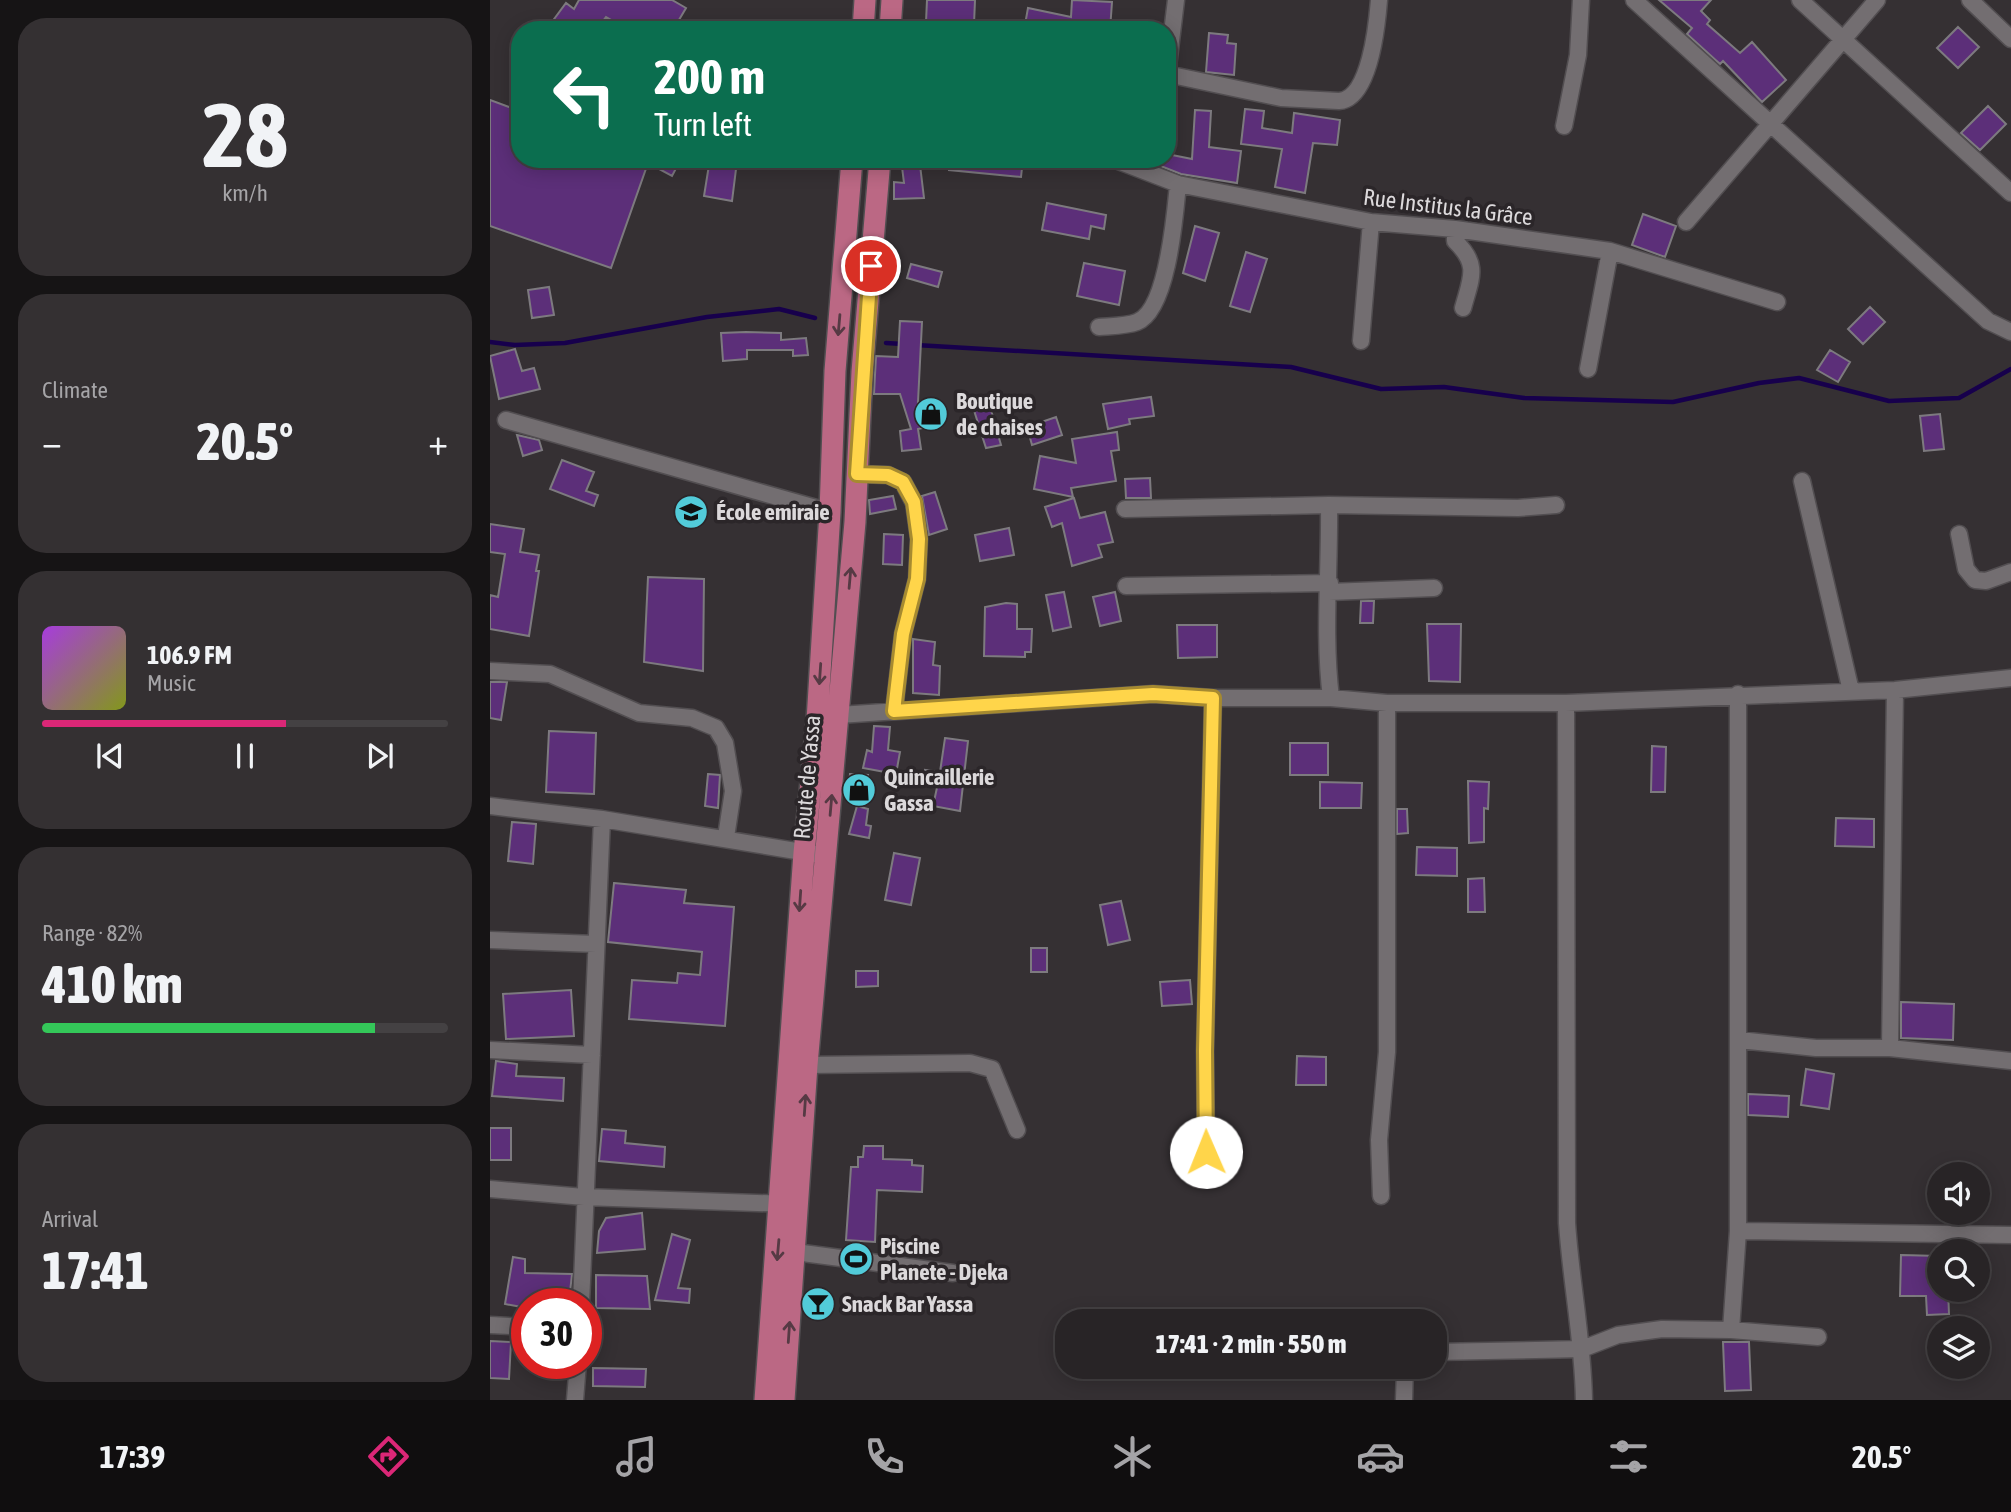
<!DOCTYPE html>
<meta charset="utf-8">
<style>
:root{--surface:#282426;--page:#343032;--text:#f1f3f6;--muted:#a5a4a7;--line:#444143;--accent:#db2777}
body{margin:0;font-family:"Asap Condensed",sans-serif;background:var(--page);color:var(--text);height:100vh;display:flex;flex-direction:column;font-size:26px;white-space:nowrap}
*{box-sizing:border-box;margin:0}
p{font-size:23px;color:var(--muted)}
.icon{flex:none;width:38px;height:38px;fill:none;stroke:currentColor;stroke-width:2;stroke-linecap:round;stroke-linejoin:round}
.map{position:relative;flex:1;overflow:hidden}
.details{display:flex;flex-direction:column;gap:18px;padding:18px;background:#161415;width:490px}
.details>*{flex:none}
.hud{position:absolute;left:21px;top:21px;width:665px;height:147px;border-radius:28px;box-shadow:0 4px 18px #0003,0 0 0 2px var(--line);background:#0b6e4f;color:#fff;overflow:hidden}
.buttons{position:absolute;left:1437px;top:1162px;display:grid;gap:14px}
.buttons a{display:grid;place-items:center;width:63px;height:63px;border-radius:50%;background:var(--surface);box-shadow:0 4px 18px #0003,0 0 0 2px var(--line);font-size:35px}
.speed{position:absolute;left:21px;top:1288px;display:flex;gap:14px;font-size:35px;font-weight:700;text-align:center}
.speed>*{display:grid;place-content:center;width:91px;height:91px;border-radius:50%;background:var(--surface);box-shadow:0 4px 18px #0003,0 0 0 2px var(--line);line-height:1}
.speed .limit{border:10px solid #d22;background:#fff;color:#111}
.pin{position:absolute;display:grid;place-items:center;width:60px;height:60px;color:#fff;margin:-30px;border:4px solid #fff;border-radius:50%;box-shadow:0 2px 7px #0007}
.me{position:absolute;width:77px;margin:-38px;rotate:359deg;stroke-linejoin:round;filter:drop-shadow(0 0 5px #0008)}
.turn{display:flex;align-items:center;gap:24px;height:147px;padding:0 28px;font-size:32px}
.turn .icon{width:91px;height:91px;stroke-width:2.5}
.turn b{display:block;font-size:49px;line-height:60px}
.big{font-size:52px;font-weight:800;line-height:1.1}
.details .widget{flex:1;display:flex;flex-direction:column;justify-content:center;gap:10px;min-width:0;padding:0 24px;border-radius:28px;background:var(--page)}
.details .dial{align-items:center;gap:0}
.dial b{font-size:91px;line-height:1}
.song{display:flex;align-items:center;gap:21px}
.cover{width:84px;height:84px;border-radius:10px;background:linear-gradient(135deg,hsl(280 70% 55%),hsl(70 70% 35%))}
.played{height:7px;border-radius:4px;background:linear-gradient(90deg,var(--accent) 60%,var(--line) 60%)}
.keys{display:flex;justify-content:space-around;direction:ltr}
.heat{display:flex;justify-content:space-between;align-items:center;font-size:38px;direction:ltr}
.charge{height:10px;border-radius:5px;background:linear-gradient(90deg,#34c759 82%,var(--line) 0)}
.trip{position:absolute;left:565px;top:1309px;width:392px;height:70px;border-radius:28px;background:var(--surface);box-shadow:0 4px 18px #0003,0 0 0 2px var(--line);font-weight:800;line-height:70px;text-align:center}
.tab-bar{display:flex;height:112px;justify-content:space-around;align-items:center;background:#100e0f;color:var(--muted)}
.tab-bar .icon{width:49px;height:49px}
.tab-bar .current{color:var(--accent)}
.tab-bar b{font-size:32px;color:var(--text)}
main{display:flex;flex:1;min-height:0}
.map>svg:first-child{display:block}
.lines{fill:none;stroke-linecap:round;stroke-linejoin:round}
.stream{stroke:#17004c;stroke-width:4.5}
.building{fill:#5c2f79;stroke:#7d7a7f;stroke-width:2}
.street-casing{stroke:#524e51;stroke-width:19}
.primary-casing{stroke:#524e51;stroke-width:24}
.street{stroke:#736e71;stroke-width:16}
.primary{stroke:#bb6884;stroke-width:21}
.oneway{stroke:#563a44}
.route-casing{stroke:#a68a30;stroke-width:18}
.route{stroke:#ffd54a;stroke-width:12}
.labels{text-anchor:middle;dominant-baseline:central;stroke-width:7;stroke-linejoin:round;paint-order:stroke}
.street-label{font-size:23px;fill:#dcd9db;stroke:#2b2629}
.poi-label{font-size:23px;font-weight:bold;fill:#dcd9db;stroke:#2b2629;text-anchor:start}
</style>
<main>
<section class="details">
<div class="widget dial"><b>28</b><p>km/h</p></div>
<div class="widget"><p>Climate</p>
<div class="heat"><a>−</a><b class="big">20.5°</b><a>+</a></div>
</div>
<div class="widget">
<div class="song"><i class="cover"></i><div><b>106.9 FM</b><p>Music</p></div></div>
<div class="played"></div>
<div class="keys"><svg class="icon" aria-label="previous" viewBox="0 0 24 24"><path d="M18 5L8 12l10 7zM5 5v14"/></svg><svg class="icon" aria-label="pause" viewBox="0 0 24 24"><path d="M8 5v14M16 5v14"/></svg><svg class="icon" aria-label="next" viewBox="0 0 24 24"><path d="M6 5l10 7-10 7zM19 5v14"/></svg></div>
</div>
<div class="widget"><p>Range · 82%</p><b class="big">410 km</b><div class="charge"></div></div>
<div class="widget"><p>Arrival</p><b class="big">17:41</b></div>
</section>
<div class="map">
<svg width="1521" height="1400" viewBox="0 0 1521 1400">
<rect width="100%" height="100%" fill="#353033"/>
<g class="lines">
<path class="stream" d="M0 342 25 345 75 343 217 317 289 309 325 318
M396 343 413 344
M426 345 801 367 891 389 954 387 1034 398 1183 402 1269 383 1309 378 1399 401 1469 398 1521 369"/>
</g>
<path class="building" d="M89 0H182L196 8 183 30H139L116 17 106 30H56L76 3 84 9Z
M437 0H485L484 24 436 22Z
M582 0 622 2 620 30H534L538 8 581 17Z
M1169 0H1221L1211 11 1220 20 1217 24 1250 53 1262 42 1296 80 1272 102 1233 61 1230 64 1197 34 1202 28Z
M1468 27 1489 47 1468 68 1447 48Z
M719 33 738 35 737 43 746 44 744 75 716 72Z
M0 100 30 111V159H191L182 176 158 163 121 268 0 226Z
M1498 106 1516 124 1490 150 1471 133Z
M755 109 774 111 772 128 802 133 804 113 850 120 847 145 823 143 815 193 785 187 792 149 751 144Z
M705 110 721 111 719 147 751 151 747 183 691 174 663 163V159H677V154L702 159Z
M460 159H533L531 177 459 170Z
M219 165 246 169 242 201 214 196Z
M430 165 434 198 404 199V182L414 183 412 167Z
M557 203 616 215 614 229 601 226 599 239 552 230Z
M1153 214 1186 226 1175 257 1142 245Z
M705 226 729 233 715 281 693 273Z
M756 252 777 259 760 312 740 306Z
M594 263 635 271 629 305 587 296Z
M421 264 452 272 448 287 417 278Z
M59 287 64 315 42 318 38 290Z
M1380 307 1395 322 1373 344 1358 329Z
M410 321 432 322 428 402 437 427 428 429 431 449 412 451 410 431 421 429 410 394H384L386 356 408 357Z
M256 332 291 333V340L316 338 318 355 303 356V350H257V359L233 361 231 333Z
M25 349 32 371 44 368 50 389 9 399 0 356Z
M1340 350 1360 362 1348 382 1327 370Z
M497 396 511 445 496 448 481 401Z
M661 397 664 416 639 419 640 424 618 429 613 404Z
M1450 414 1454 449 1434 451 1430 416Z
M566 417 572 435 542 445 537 427Z
M627 432 629 450 621 451 626 481 581 488 583 497 544 489 550 456 586 463 582 439Z
M27 435 49 440 52 450 33 456Z
M72 460 104 472 96 491 108 495 104 506 60 489Z
M660 478 661 498H636L635 479Z
M445 492 457 529 439 535 432 496Z
M403 496 406 509 380 514 379 500Z
M584 498 590 518 615 512 623 542 608 545 612 557 582 566 572 523 562 527 555 507Z
M0 524 34 529 30 552 49 555 46 571H49L39 636 0 629V595L8 597 15 554 0 552Z
M519 528 524 555 490 561 485 535Z
M394 534 413 535 412 565 393 564Z
M158 577 214 579 213 671 154 662Z
M574 592 581 627 563 631 556 595Z
M625 592 631 621 610 626 603 597Z
M871 601H884L883 623H870Z
M516 603 527 604V629H542L541 652H535V657L494 656 495 607Z
M937 624H971L970 682 939 681Z
M687 625H727V657L688 658Z
M423 639 445 642 443 665 450 666 449 695 423 693Z
M0 682H17L11 720 0 718Z
M384 726 400 727 398 750 410 752 406 774 373 768 377 750 382 752Z
M59 731 106 733 104 794 56 792Z
M455 738 478 741 470 811 443 806 448 783 434 781 435 770 450 772Z
M800 743H838V775H800Z
M1162 746 1176 747 1175 792H1161Z
M218 774 230 775 228 808 215 806Z
M360 774 378 775 376 800 358 798Z
M978 781 999 782 998 809 994 808V842L979 843Z
M830 782 872 783 871 808H830Z
M367 806 378 809 376 825 381 826 379 838 359 834Z
M907 809H917L918 833 907 834Z
M1346 818 1384 819V847L1345 846Z
M22 822 46 824 43 864 18 861Z
M927 847 967 848V876L926 875Z
M404 853 430 858 421 905 395 900Z
M994 878 995 912H978V879Z
M124 883 196 890 194 903 244 907 235 1026 139 1019 142 980 187 983 188 973 210 975 212 952 118 942Z
M631 901 640 940 618 945 610 905Z
M541 948H557V972H541Z
M366 971H388V986L366 987Z
M700 980 702 1004 672 1006 670 982Z
M81 990 84 1036 16 1039 13 994Z
M1411 1002 1464 1004 1463 1040 1411 1038Z
M807 1056 836 1057V1085H806Z
M6 1061 27 1064 26 1076 74 1078 73 1101 2 1096Z
M1316 1069 1344 1074 1339 1109 1311 1105Z
M1258 1094 1299 1096 1298 1117 1258 1115Z
M0 1128H21V1160H0Z
M112 1129 136 1131 135 1143 175 1147 174 1167 109 1161Z
M374 1146H393V1159L422 1160V1165L433 1166 432 1192 387 1190 385 1242 356 1240 361 1167H368V1157H373Z
M152 1213 155 1249 107 1253 109 1231 116 1218Z
M182 1234 200 1240 188 1288 200 1289 199 1303 165 1300Z
M1411 1255 1449 1256V1290H1458L1459 1314 1437 1315 1436 1296H1410Z
M23 1257 35 1259V1273L82 1274 80 1292 76 1300 71 1304H37V1308L15 1304Z
M106 1275 157 1276 160 1309 106 1308Z
M0 1341 21 1342 19 1379 0 1378Z
M1233 1342H1259L1261 1390 1235 1391Z
M103 1368 156 1369 155 1387 103 1386Z"/>
<g class="lines">
<g class="street-casing">
<path id="street" d="M686 0 677 74 791 98 849 101C880 99 887 25 889 0
M1144 0 1498 321 1521 332
M1310 0 1521 193
M1480 0 1521 39
M1074 126 1088 55 1091 0
M623 159 688 184 881 222 965 229 1120 251 1287 302
M1196 222 1387 0
M965 229V241C990 265 981 278 973 308
M609 327C621 326 637 326 647 322 678 310 685 214 688 184
M871 341 881 222
M1098 369 1120 251
M16 420 340 512
M367 474 398 475 413 482 424 503 429 539 427 579 413 634 404 711
M1312 481 1361 691
M839 505C840 569 833 634 841 698
M635 509 839 505 1028 508 1066 505
M1469 534 1476 569 1485 580 1496 581 1521 572
M636 586 840 583
M839 592 944 588
M0 671 60 674 149 713 202 718 226 728 235 743 243 791 236 837
M1076 703 1077 1223C1081 1282 1093 1340 1094 1400
M349 715 663 694 723 698H841L897 703H1076L1405 690 1521 678
M0 806 112 819 324 854
M0 940 106 944
M1249 1040 1326 1048H1400L1521 1061
M1400 1048 1405 690
M0 1050 102 1055
M317 1065 480 1063 502 1069 527 1130
M716 1152 715 1051 723 698
M0 1189 94 1197 298 1204
M891 1196 889 1140 897 1052V703
M1248 1231 1521 1235
M305 1252 463 1273
M91 1304 112 819
M0 1325 37 1327
M1241 1330 1248 1231V694
M945 1352 1092 1349 1128 1335 1172 1329 1241 1330 1328 1337
M85 1400 88 1363
M914 1400 915 1367"/>
</g>
<g class="primary-casing">
<path id="primary" d="M373 30 375 0
M400 30 402 0
M275 1400 314 853 327 721 340 512 345 371 362 159
M294 1400 317 1065 365 522 372 372 390 159"/>
</g>
<use href="#street" class="street"/>
<use href="#primary" class="primary"/>
</g>
<defs><path id="oneway-shaft" d="M-6 0H5M1.5-3L5.5 0L1.5 3" fill="none" stroke-width="1.6" stroke-linecap="round" stroke-linejoin="round" transform="scale(1.75)"/></defs>
<g class="oneway">
<use href="#oneway-shaft" transform="translate(349 325) rotate(95)"/>
<use href="#oneway-shaft" transform="translate(360 578) rotate(-85)"/>
<use href="#oneway-shaft" transform="translate(330 674) rotate(94)"/>
<use href="#oneway-shaft" transform="translate(341 805) rotate(-85)"/>
<use href="#oneway-shaft" transform="translate(310 901) rotate(94)"/>
<use href="#oneway-shaft" transform="translate(315 1105) rotate(-86)"/>
<use href="#oneway-shaft" transform="translate(288 1250) rotate(95)"/>
<use href="#oneway-shaft" transform="translate(299 1332) rotate(-86)"/>
</g>
<g class="lines">
<g class="route-casing">
<path id="route" d="M381 266 367 474 398 475 413 482 424 502 429 539 427 579 413 634 404 711 663 694 723 698 715 1051 716 1152"/>
</g>
<use href="#route" class="route"/>
</g>
<defs>
<g id="shop-disc" transform="scale(1.75)"><circle r="9.5" fill="#52cbd9" stroke="#2b2629"/><path d="M-5-2.5h2.3a2.7 3.5 0 0 1 5.4 0H5L5.5 6h-11ZM-1.5-2.5h3a1.5 2.3 0 0 0-3 0Z" fill="#111"/></g>
<g id="school-disc" transform="scale(1.75)"><circle r="9.5" fill="#52cbd9" stroke="#2b2629"/><path d="M0-5L7-2L0 1L-7-2ZM-4 1L0 2.5L4 1V4Q0 6-4 4Z" fill="#111"/></g>
<g id="stadium-disc" transform="scale(1.75)"><circle r="9.5" fill="#52cbd9" stroke="#2b2629"/><path d="M0-5a6.5 5 0 1 0 0 10a6.5 5 0 1 0 0-10ZM-3.5-1.8h7v3.6h-7Z" fill="#111"/></g>
<g id="bar-disc" transform="scale(1.75)"><circle r="9.5" fill="#52cbd9" stroke="#2b2629"/><path d="M-6-5H6L.8 .8V4.5H3.5V6h-7V4.5H-.8V.8Z" fill="#111"/></g>
</defs>
<g fill-rule="evenodd">
<use href="#shop-disc" x="441" y="414"/>
<use href="#school-disc" x="201" y="512"/>
<use href="#shop-disc" x="369" y="790"/>
<use href="#stadium-disc" x="366" y="1259"/>
<use href="#bar-disc" x="328" y="1304"/>
</g>
<g class="labels">
<g class="street-label">
<text transform="translate(958 207) rotate(7)">Rue Institus la Grâce</text>
<text transform="translate(317 777) rotate(-85)">Route de Yassa</text>
</g>
<g class="poi-label">
<text x="466" y="401">Boutique<tspan x="466" dy="26">de chaises</tspan></text>
<text x="226" y="512">École emiraie</text>
<text x="394" y="777">Quincaillerie<tspan x="394" dy="26">Gassa</tspan></text>
<text x="390" y="1246">Piscine<tspan x="390" dy="26">Planete - Djeka</tspan></text>
<text x="352" y="1304">Snack Bar Yassa</text>
</g>
</g>
</svg>
<div class="buttons">
<a><svg class="icon" aria-label="sound" viewBox="0 0 24 24"><path d="M4 9h4l5-4v14l-5-4H4zM17 9q2 3 0 6"/></svg></a>
<a><svg class="icon" aria-label="search" viewBox="0 0 24 24"><circle cx="10" cy="10" r="6"/><path d="M15 15l6 6"/></svg></a>
<a><svg class="icon" aria-label="layers" viewBox="0 0 24 24"><path d="M12 4l9 5-9 5-9-5zM3 14l9 5 9-5"/></svg></a>
</div>
<div class="speed"><div class="limit">30</div></div>
<div class="pin" style="left:381px;top:266px;background:#d93025"><svg class="icon" aria-label="arrive" viewBox="0 0 24 24"><path d="M6 21V4h12l-3 4 3 4H6"/></svg></div>
<svg class="me" style="left:716px;top:1152px" viewBox="-20 -20 40 40"><circle r="19" fill="#fff"/><path d="M0-13L10 11 0 6-10 11z" fill="#ffd54a"/></svg>
<div class="trip">17:41 · 2 min · 550 m</div>
<div class="hud">
<div class="turn"><svg class="icon" aria-label="left" viewBox="0 0 24 24"><path d="M17 20v-9H6M10 6l-5 5 5 5"/></svg><div><b>200 m</b>Turn left</div></div>
</div>
</div>
</main>
<nav class="tab-bar">
<b>17:39</b>
<svg class="icon current" aria-label="directions" viewBox="0 0 24 24"><path d="M12 3l9 9-9 9-9-9zM9 14v-3h6M13 9l2 2-2 2"/></svg>
<svg class="icon" aria-label="music" viewBox="0 0 24 24"><path d="M9 18V5l10-2v13"/><circle cx="6" cy="18" r="3"/><circle cx="16" cy="16" r="3"/></svg>
<svg class="icon" aria-label="phone" viewBox="0 0 24 24"><path d="M5 4h4l2 5-3 2q2 4 5 5l2-3 5 2v4C11 20 4 13 5 4z"/></svg>
<svg class="icon" aria-label="climate" viewBox="0 0 24 24"><path d="M12 3v18M4 7l16 10M4 17L20 7"/></svg>
<svg class="icon" aria-label="car" viewBox="0 0 24 24"><path d="M5 17H2v-5l4-1 3-4h7l3 4 3 1v5h-3M9 17h6M6 11h13"/><circle cx="7" cy="17" r="2"/><circle cx="17" cy="17" r="2"/></svg>
<svg class="icon" aria-label="filters" viewBox="0 0 24 24"><path d="M4 7h16M4 17h16"/><circle cx="9" cy="7" r="2"/><circle cx="15" cy="17" r="2"/></svg>
<b>20.5°</b>
</nav>
